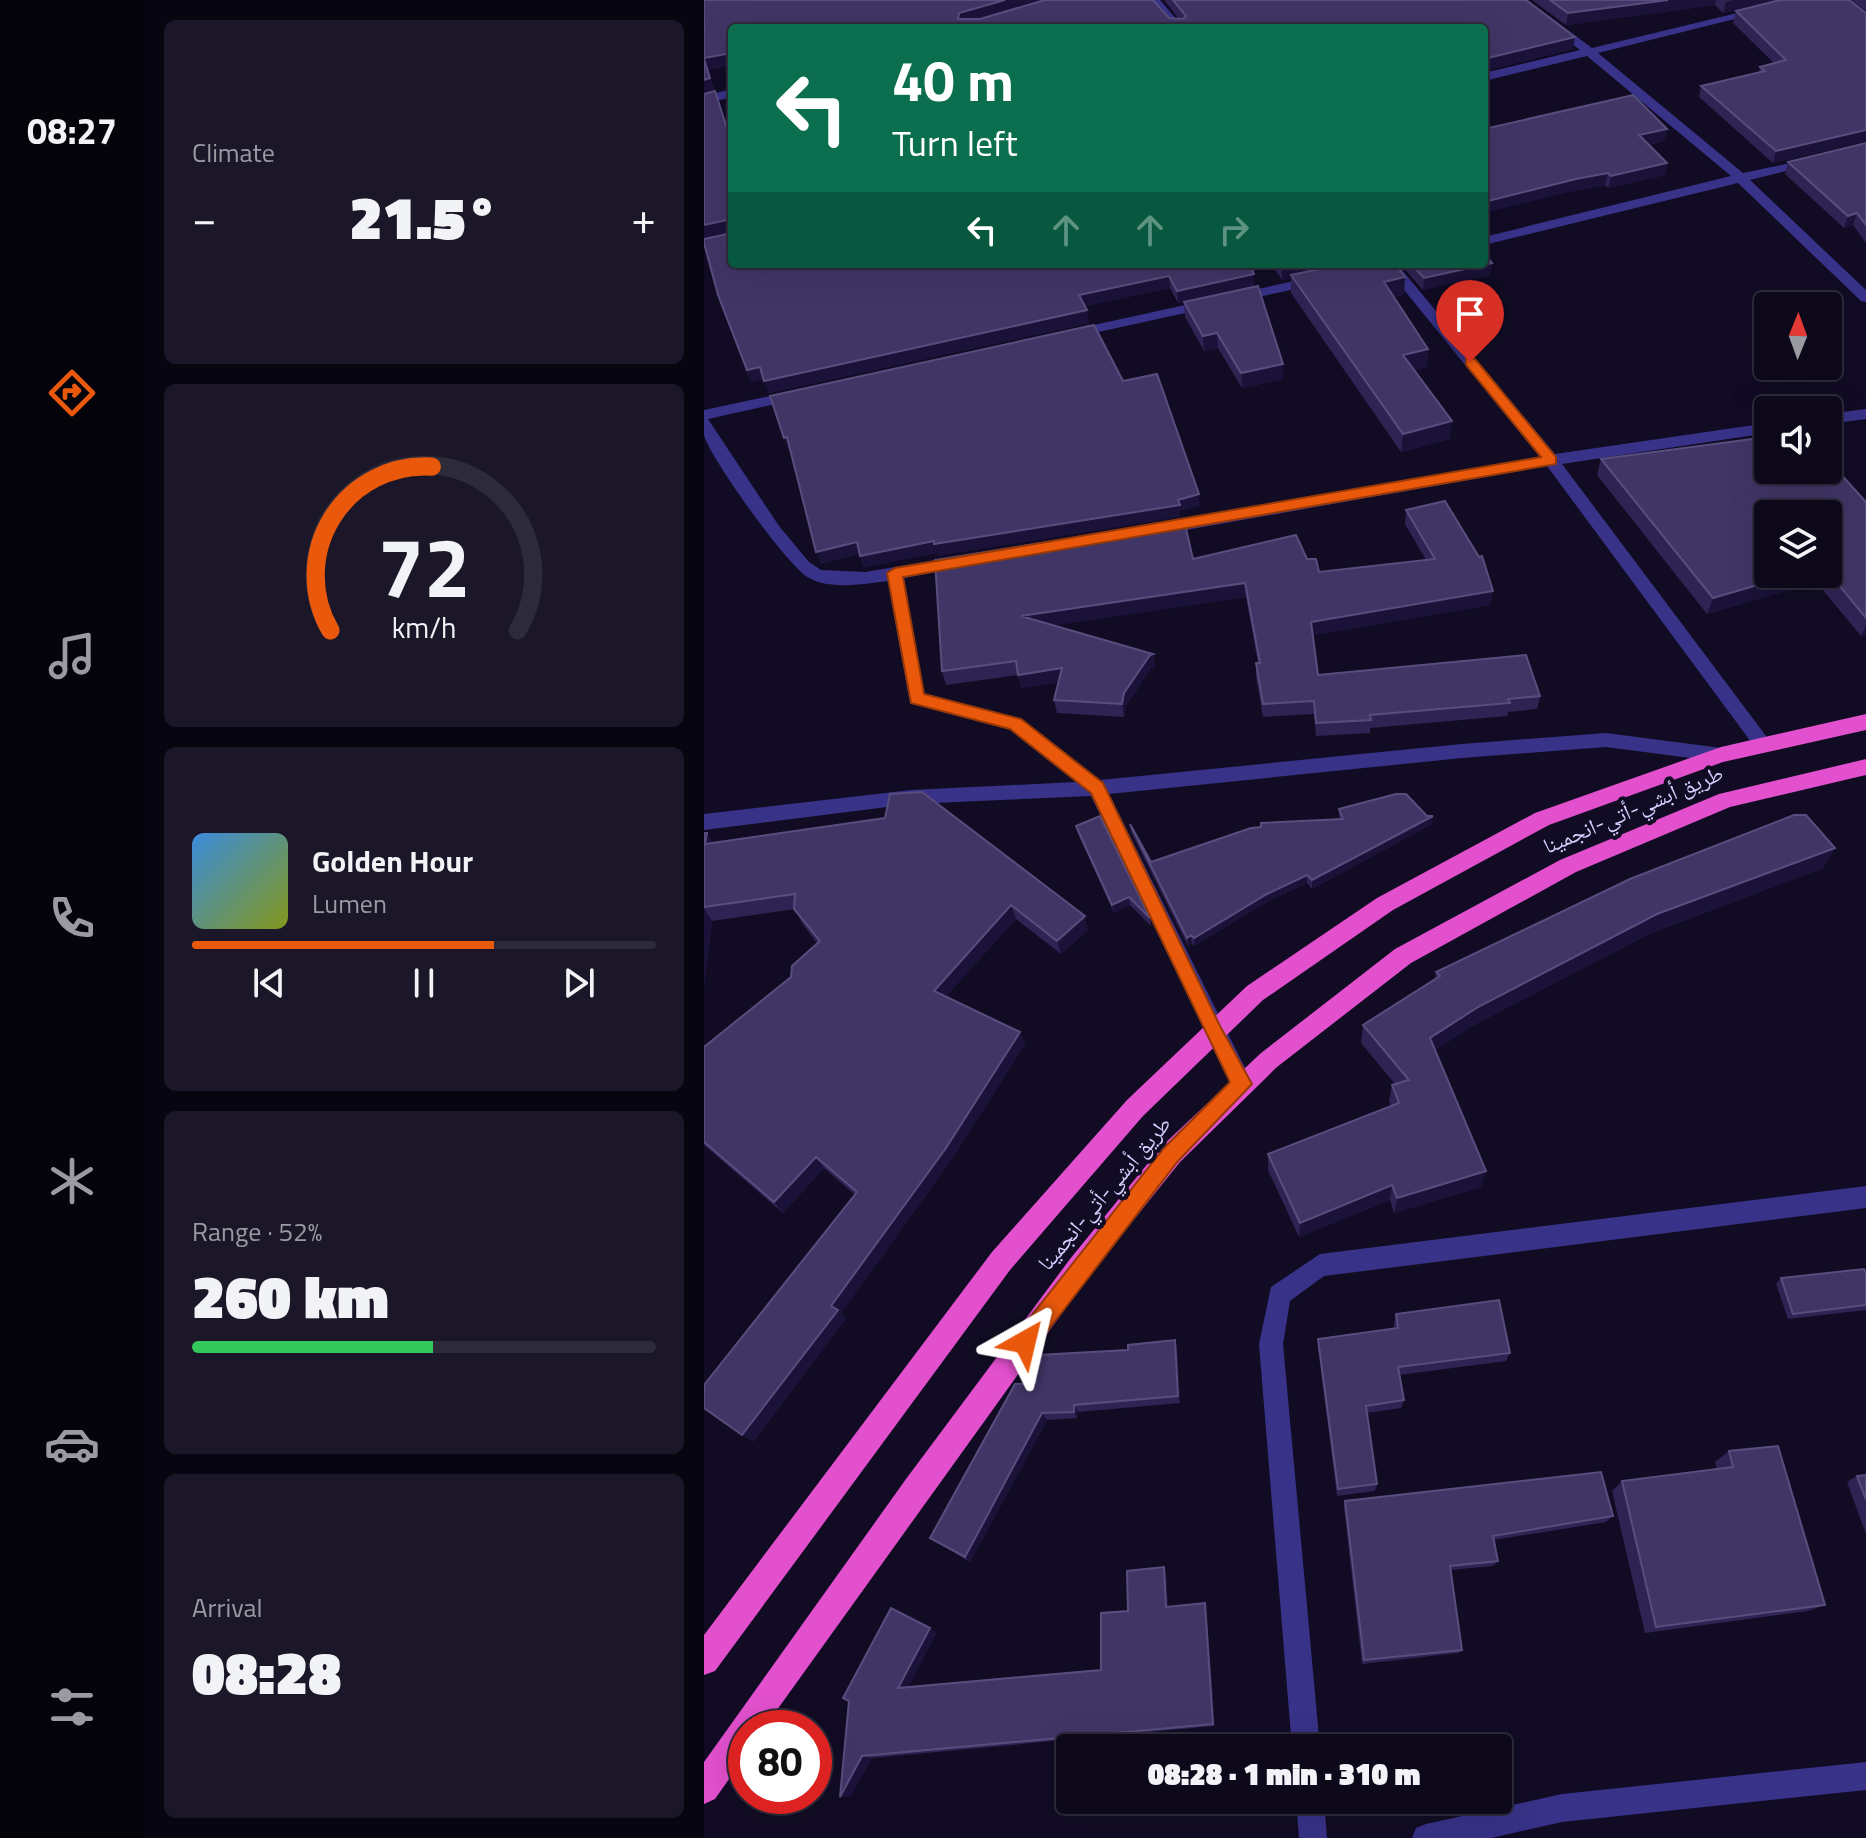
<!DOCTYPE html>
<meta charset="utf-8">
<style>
:root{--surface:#0d091b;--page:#1b1728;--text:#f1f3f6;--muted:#9a9aa3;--line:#2d2a3a;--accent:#ea580c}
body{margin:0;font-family:"Titillium Web","Noto Naskh Arabic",sans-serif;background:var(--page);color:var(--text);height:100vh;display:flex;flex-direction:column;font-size:30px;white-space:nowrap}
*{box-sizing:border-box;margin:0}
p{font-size:26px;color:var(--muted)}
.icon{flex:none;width:44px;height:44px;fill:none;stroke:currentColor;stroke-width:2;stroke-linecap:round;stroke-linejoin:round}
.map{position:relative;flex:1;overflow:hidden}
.drawer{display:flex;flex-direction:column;gap:20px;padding:20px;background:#07050f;width:560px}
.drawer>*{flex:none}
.hud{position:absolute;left:24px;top:24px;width:760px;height:244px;border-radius:8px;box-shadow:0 8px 32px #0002,0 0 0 2px var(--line);background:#0b6e4f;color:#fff;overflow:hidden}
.needle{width:52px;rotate:1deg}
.buttons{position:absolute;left:1050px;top:292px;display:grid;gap:16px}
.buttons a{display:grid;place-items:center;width:88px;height:88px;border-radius:8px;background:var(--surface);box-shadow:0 8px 32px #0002,0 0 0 2px var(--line);font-size:40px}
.speed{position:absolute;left:24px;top:1710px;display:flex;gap:16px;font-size:40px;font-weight:700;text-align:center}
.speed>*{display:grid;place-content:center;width:104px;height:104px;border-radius:50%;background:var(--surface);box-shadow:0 8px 32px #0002,0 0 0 2px var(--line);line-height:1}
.speed .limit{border:12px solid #d22;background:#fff;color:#111}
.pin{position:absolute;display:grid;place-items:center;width:68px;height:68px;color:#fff;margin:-82px -34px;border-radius:50% 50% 50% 0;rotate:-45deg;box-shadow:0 0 8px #0007}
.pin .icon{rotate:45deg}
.me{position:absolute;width:88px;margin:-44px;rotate:37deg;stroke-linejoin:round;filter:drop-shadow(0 0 6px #0008)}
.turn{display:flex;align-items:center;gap:28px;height:168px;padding:0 32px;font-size:36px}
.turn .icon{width:104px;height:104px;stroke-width:2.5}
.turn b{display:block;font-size:56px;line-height:68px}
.lanes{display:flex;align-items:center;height:76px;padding:0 32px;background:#0003;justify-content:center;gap:40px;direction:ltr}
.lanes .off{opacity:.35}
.big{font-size:60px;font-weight:800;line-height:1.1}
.drawer .tile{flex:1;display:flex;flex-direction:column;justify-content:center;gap:12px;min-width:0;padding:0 28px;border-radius:12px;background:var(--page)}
.drawer .dial{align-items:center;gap:0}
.dial svg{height:208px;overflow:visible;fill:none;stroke:var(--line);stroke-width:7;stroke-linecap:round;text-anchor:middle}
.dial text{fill:var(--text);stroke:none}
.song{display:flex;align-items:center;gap:24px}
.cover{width:96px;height:96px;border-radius:12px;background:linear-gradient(135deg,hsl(210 70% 55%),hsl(70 70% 35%))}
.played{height:8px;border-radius:4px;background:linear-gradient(90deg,var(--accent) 65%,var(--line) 65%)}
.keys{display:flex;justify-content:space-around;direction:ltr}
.heat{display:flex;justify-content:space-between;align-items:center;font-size:44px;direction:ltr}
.charge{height:12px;border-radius:6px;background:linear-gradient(90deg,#34c759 52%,var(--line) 0)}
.trip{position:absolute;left:352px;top:1734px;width:456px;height:80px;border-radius:8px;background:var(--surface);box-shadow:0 8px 32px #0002,0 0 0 2px var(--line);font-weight:800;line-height:80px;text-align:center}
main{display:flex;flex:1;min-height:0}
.tab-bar{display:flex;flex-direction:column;width:144px;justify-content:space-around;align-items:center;background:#05040b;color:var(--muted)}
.tab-bar .icon{width:56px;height:56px}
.tab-bar .current{color:var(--accent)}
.tab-bar b{font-size:36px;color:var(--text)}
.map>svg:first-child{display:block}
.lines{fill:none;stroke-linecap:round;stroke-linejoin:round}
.minor{fill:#383288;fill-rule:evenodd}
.trunk{fill:#e250cd;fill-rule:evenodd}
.wall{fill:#2f2354;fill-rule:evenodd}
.shaded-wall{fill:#1b1239}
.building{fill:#413566;stroke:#584e7e;stroke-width:2}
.route{fill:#ea580c;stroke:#983908;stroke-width:2}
.labels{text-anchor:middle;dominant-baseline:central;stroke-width:8;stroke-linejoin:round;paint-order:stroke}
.street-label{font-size:22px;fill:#d6cfff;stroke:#110c24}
</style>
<main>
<nav class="tab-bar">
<b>08:27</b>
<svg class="icon current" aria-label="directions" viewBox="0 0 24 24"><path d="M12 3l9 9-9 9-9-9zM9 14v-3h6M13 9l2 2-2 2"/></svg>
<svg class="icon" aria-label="music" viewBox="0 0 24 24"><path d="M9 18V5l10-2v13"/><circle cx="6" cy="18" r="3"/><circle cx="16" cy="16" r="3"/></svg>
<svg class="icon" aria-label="phone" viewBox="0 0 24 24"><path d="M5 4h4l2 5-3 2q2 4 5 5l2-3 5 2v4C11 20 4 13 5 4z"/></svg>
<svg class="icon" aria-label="climate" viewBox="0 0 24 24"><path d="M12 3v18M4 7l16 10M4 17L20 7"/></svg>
<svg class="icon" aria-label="car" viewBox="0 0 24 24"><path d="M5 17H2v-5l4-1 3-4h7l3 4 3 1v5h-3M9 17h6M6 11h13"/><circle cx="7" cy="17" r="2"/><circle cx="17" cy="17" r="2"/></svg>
<svg class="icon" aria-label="filters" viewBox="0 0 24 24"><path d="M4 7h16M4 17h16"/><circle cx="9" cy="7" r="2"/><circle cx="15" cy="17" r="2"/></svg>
</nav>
<section class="drawer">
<div class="tile"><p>Climate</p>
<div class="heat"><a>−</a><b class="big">21.5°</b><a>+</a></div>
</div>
<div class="tile dial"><svg viewBox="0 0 100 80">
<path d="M14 69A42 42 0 1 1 86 69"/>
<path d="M14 69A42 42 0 0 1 53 6" stroke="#ea580c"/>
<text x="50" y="56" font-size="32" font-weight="700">72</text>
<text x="50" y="72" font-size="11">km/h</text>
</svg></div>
<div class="tile">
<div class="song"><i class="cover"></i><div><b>Golden Hour</b><p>Lumen</p></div></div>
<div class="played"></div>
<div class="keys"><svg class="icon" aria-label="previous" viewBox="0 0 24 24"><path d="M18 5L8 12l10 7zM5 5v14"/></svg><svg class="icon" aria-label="pause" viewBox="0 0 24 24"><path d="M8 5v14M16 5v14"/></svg><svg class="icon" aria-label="next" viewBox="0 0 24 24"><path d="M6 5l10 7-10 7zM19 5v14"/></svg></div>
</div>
<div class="tile"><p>Range · 52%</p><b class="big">260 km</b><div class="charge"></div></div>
<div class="tile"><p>Arrival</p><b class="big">08:28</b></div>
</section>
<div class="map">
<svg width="1162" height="1838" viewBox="0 0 1162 1838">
<rect width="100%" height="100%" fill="#110c24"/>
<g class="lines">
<path class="minor" d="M444 0H456L480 28H468Z
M810 0H823L888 48 1087 0H1107L894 53 1039 173 1111 158V164L1046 180 1162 290V302L1157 301 1034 183 780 245V237L1027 176 883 56 780 81V73L876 50Z
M28 89V97L0 104V96Z
M679 264H693L851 454 1064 423V433L858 464 1065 740 1068 745 1065 750H1053L843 466 454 535 448 533V525L454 523 836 457Z
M613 276 618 277V283L367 338 360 334 367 330Z
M94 390 99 392V398L4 419 75 526 105 562 117 570 161 572 257 556 263 558 265 562 263 566 200 578 220 693 317 719 396 780 758 744 902 733 1017 748 1026 755 1017 762 902 747 758 758 405 794 549 1084 546 1091 538 1094 530 1091 387 796 207 804 0 830V814L207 790 372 782 305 729 206 703 184 581C160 584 127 590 105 578 84 567 6 458 0 435 0 428 0 417 0 410Z
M1162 409V419L1124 424V414Z
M1162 1186V1208L620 1276 586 1301 579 1344 616 1748H588L555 1344 567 1287 616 1254Z
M1162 1762V1790L858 1822 787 1838H708L712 1828 722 1824 858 1794Z
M592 1800H620L623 1838H595Z"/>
<path class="trunk" d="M1162 714V730L1019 762 845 825 689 910 559 1000 439 1116 306 1270 11 1671 0 1675V1635L288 1252 423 1100 543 986 673 898 831 813 1017 747Z
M1162 759V775L1026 807 872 872 707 963 573 1067 476 1162 384 1277 60 1728H42V1755L11 1799 0 1804V1762L202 1479 366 1259 458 1146 557 1053 691 949 856 860 1015 794Z"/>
</g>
<path class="wall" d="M0 0 475 19 460 0H822L869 49 780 71V28H28V65L4 70 10 90 0 93Z
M828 0H1074L1019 13 1011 5 862 25Z
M1147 0H1162V11Z
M1032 11 1162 13V141L1069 163 995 97 997 86 1055 72 1056 67 1070 63 1029 23Z
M0 94 28 144V264H546L550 286 474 303 466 288 381 306 385 323 65 393 60 379 47 382 14 295 25 233 0 238Z
M963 129 960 141 945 145 963 163 961 175 904 188 901 185 870 191Z
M1162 143V243L1149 225 1140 228 1081 174 1084 162Z
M567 264H691L700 295 690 297 724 349 723 367 710 370 746 439 697 452 587 293V278L578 280Z
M696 264H780L786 275 719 290Z
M480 302 579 364V379L538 388 514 348 500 351 481 317Z
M897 459 1162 502V635L1157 636 1112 582 1003 614 893 475ZM1124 514V574H1064Z
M702 510 789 591 786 605 609 635 614 675 836 696 833 709 804 712 803 716 666 728V733L612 736 610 714 559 717 552 677V663H554L542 597 349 625 449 654 451 668H447L422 706 420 717 353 713 350 700 355 682 317 688 314 675 242 685 238 671 489 559H603L615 572 722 560 701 524Z
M635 809 728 824 608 889 603 883 563 902 490 946 488 943 484 946 427 832 426 824 447 862 635 819Z
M181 818 384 930 357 954 312 919 242 996 316 1032 321 1044 248 1159 137 1313 142 1319 49 1442 151 1195 120 1168 79 1213 0 1145V1047L87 977 113 943 98 923 91 909 8 921 0 987V833H3L9 843Z
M372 826 446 918 447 926 426 905 410 913 374 834Z
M1131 848 1119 868 945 934 770 1025 731 1050 777 1187 690 1213 686 1200 595 1237 564 1170V1154L687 1106 685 1101 688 1085 691 1084 657 1043 659 1025 731 979 732 972Z
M1162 1273V1310L1084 1319 1072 1284 1077 1278Z
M692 1314 806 1353 802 1361 695 1375 700 1400 697 1408 663 1413 673 1484 671 1491 633 1496 614 1348V1339L690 1328V1323Z
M471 1340 473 1348 476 1403 374 1412 373 1418 343 1420 266 1562 226 1538 332 1383 424 1350Z
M1025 1451 1121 1605 1104 1611 941 1633 908 1491 918 1481 1013 1469 1011 1462Z
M1162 1475V1534L1143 1482 1153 1476Z
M641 1501 909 1516 902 1522 790 1540 794 1561 789 1566 746 1570 758 1650 754 1653 658 1664 640 1508Z
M462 1572 464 1607 501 1603 502 1608 511 1726 168 1758 146 1797 145 1701 233 1632 204 1687 397 1670 424 1611Z"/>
<path class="shaded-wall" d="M301 0H342L257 28 254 19 255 13Z
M964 0H1012L1011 5 862 25 864 13Z
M1029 0H1074L1019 13 1022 2Z
M871 37 869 49 780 71V59Z
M28 53V65L4 70 0 58Z
M6 78 10 90 0 93V80Z
M963 129 960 141 933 148 935 135Z
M1162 130V141L1069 163 1072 151Z
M963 163 961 175 904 188 907 176Z
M904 173 901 185 870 191 780 213V202L872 179Z
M1153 213 1149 225 1140 228 1144 216Z
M23 220 27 232 0 238V225Z
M788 263 786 275 719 290 720 278Z
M597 264H652L587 275V278L578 280V268Z
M550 274V286L474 303 473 291Z
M465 276 466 288 377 307 375 295Z
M701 277 700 295 679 299 680 282Z
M383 310 385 323 65 393 60 381Z
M513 333 514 348 500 351 499 336Z
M724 349 723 367 698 373 699 355Z
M579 364V379L538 388 537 373Z
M56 367 60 379 47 382 43 370Z
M748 421 746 439 697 452 699 434Z
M83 437 87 449 84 450 80 438Z
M495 494 496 506 476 511V517L234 556 233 553 159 568 156 556 230 541 474 500Z
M153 542 157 554 117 564 112 552Z
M1091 574H1115L1112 582 1003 614 1009 598Z
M541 583 542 597 320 630 317 616Z
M789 591 786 605 607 636V622Z
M1162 626V635L1157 636Z
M449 654 451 668H447L422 706 420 717 418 704 420 693 446 655Z
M358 668 361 681 317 688 314 675Z
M729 816 728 824 608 889V880Z
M3 833 11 847 1 844Z
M1131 848 1119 868 945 934 770 1025 723 1056 726 1038 774 1007 953 914Z
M603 875V883L563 902 490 946V938L563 894Z
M425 897 426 905 410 913 408 905Z
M307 905 312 919 236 1003 230 991Z
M0 909 8 921 0 987Z
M381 916 384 930 357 954 353 941Z
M487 935 488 943 484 946 483 938Z
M316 1032 321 1044 248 1159 137 1313 142 1319 49 1442 38 1435Z
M112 1157 120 1168 79 1213 70 1202Z
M782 1171 777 1187 690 1213 693 1198Z
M688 1185 686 1200 595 1237 596 1223Z
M471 1340 473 1348 476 1403 474 1396Z
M370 1405 374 1412 373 1418 370 1412Z
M338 1413 343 1420 266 1562 261 1557Z
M460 1567 462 1572 464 1612 462 1607Z
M501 1603 502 1608 511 1726 509 1724Z
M187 1608 233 1632 203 1691 194 1688Z
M158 1756 168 1758 146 1797H136Z"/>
<path class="building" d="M0 0H301L255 13 254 19H276L341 0H449L465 18 479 19 482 16 469 0H822L871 37 780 59V28H28V53L0 58Z
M846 0H964L864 13Z
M1076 0H1145L1162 13V130L1072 151 997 86 1061 71 1056 67 1082 60 1032 11Z
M0 59 6 78 0 80Z
M11 91 28 144V264H546L550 274 473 291 465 276 375 295 383 310 60 381 56 367 43 370 14 295 0 243V239L24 234 27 223 23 220 0 225V94Z
M929 95 963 129 935 135 963 163 907 176 904 173 872 179 780 202V129Z
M1162 143V225L1153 213 1144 216 1084 162Z
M780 253 788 263 720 278 707 264H780Z
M576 264H597L578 268Z
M640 264H691L701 277 680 282 724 349 699 355 748 421 699 434 587 275Z
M554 286 579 364 537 373 513 333 499 336 480 302Z
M390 325 419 381 453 374 495 494 474 500 476 505 230 544V541L156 556 153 542 112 552 83 437 80 438 66 396Z
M1064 437V470H1124V460L1162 502V618L1124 572V514H1064V574H1091L1009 598 897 459Z
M741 501 775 557 778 556 789 591 607 622 614 675 822 655 836 696 804 699 806 703 666 715 667 720 612 723 610 701 559 704 552 663H556L541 583 317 616 449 654 446 655 420 693 418 704 350 700 358 668 314 675 312 661 238 671 231 560 480 520 489 559 592 535 603 559H612L615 572 731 559 702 510Z
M218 792 381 916 353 941 307 905 230 991 316 1032 242 1148 127 1306 134 1310 38 1435 0 1408V1385L153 1192 112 1157 70 1202 0 1142V1047L87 977 88 966 116 941 90 909 91 894 0 907V833H3L1 844 181 818 186 794Z
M692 794H702L723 816H729L608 880 603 875 563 894 490 938 487 935 483 938 426 824 447 862 547 828 557 827V823L639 819 635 809Z
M1090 815H1102L1131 848 953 914 774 1007 726 1038 782 1171 693 1198 688 1185 596 1223 564 1154 695 1103 688 1085 705 1080 659 1025 736 976 732 972 926 879Z
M396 816 446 918 425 897 408 905 372 826Z
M1160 1269 1162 1273V1305L1089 1314 1077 1278Z
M795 1300 806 1353 694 1367 700 1400 662 1406 673 1484 634 1489 614 1339 694 1328 692 1314Z
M471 1340 474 1396 370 1405V1412L338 1413 261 1557 226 1538 311 1384 332 1383 334 1355 424 1350V1345Z
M1074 1446 1121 1605 952 1627 918 1481 1029 1467 1025 1451Z
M897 1472 909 1516 789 1536 794 1561 746 1566 758 1650 660 1660 641 1501Z
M1162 1475V1500L1153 1476Z
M460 1567 462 1607 501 1603 509 1724 158 1756 136 1797 145 1701 139 1698 187 1608 226 1628 194 1688 397 1670V1613L424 1611 423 1571Z"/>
<path class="route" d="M766 358 771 359 852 457V464L199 577 220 694 317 719 399 783 516 1026 548 1084 474 1161 329 1350 321 1353 313 1350 310 1342 313 1334 460 1148 526 1082 387 793 306 729 207 703 183 573 191 568 837 457 762 365V359Z"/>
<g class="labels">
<g class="street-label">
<text transform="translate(929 809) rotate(-23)">طريق أبشي-أتي-انجمينا</text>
<text transform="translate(400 1193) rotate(-50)">طريق أبشي-أتي-انجمينا</text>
</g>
</g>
</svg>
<div class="buttons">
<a><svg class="needle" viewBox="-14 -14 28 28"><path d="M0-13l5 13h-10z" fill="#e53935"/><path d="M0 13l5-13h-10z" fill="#9a9aa3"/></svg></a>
<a><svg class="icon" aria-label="sound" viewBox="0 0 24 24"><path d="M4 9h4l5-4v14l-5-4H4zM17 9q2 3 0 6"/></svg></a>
<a><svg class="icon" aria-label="layers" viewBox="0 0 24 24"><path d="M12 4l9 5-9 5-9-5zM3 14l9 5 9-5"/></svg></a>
</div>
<div class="speed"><div class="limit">80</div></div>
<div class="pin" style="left:766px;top:362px;background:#d93025"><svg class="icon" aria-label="arrive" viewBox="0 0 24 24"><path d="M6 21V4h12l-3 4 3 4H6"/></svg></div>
<svg class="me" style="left:321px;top:1342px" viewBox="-20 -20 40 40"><path d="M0-17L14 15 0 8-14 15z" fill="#ea580c" stroke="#fff" stroke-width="4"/></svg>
<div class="trip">08:28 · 1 min · 310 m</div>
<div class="hud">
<div class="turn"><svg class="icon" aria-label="left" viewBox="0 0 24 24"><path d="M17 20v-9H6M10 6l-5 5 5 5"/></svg><div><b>40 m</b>Turn left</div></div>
<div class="lanes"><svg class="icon" aria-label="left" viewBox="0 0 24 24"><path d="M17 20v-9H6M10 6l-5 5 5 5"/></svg><svg class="icon off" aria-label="ahead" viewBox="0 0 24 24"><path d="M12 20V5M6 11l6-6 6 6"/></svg><svg class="icon off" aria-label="ahead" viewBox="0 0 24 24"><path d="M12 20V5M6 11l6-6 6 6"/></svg><svg class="icon off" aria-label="right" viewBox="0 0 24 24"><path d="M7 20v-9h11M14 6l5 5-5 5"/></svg></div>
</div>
</div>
</main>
